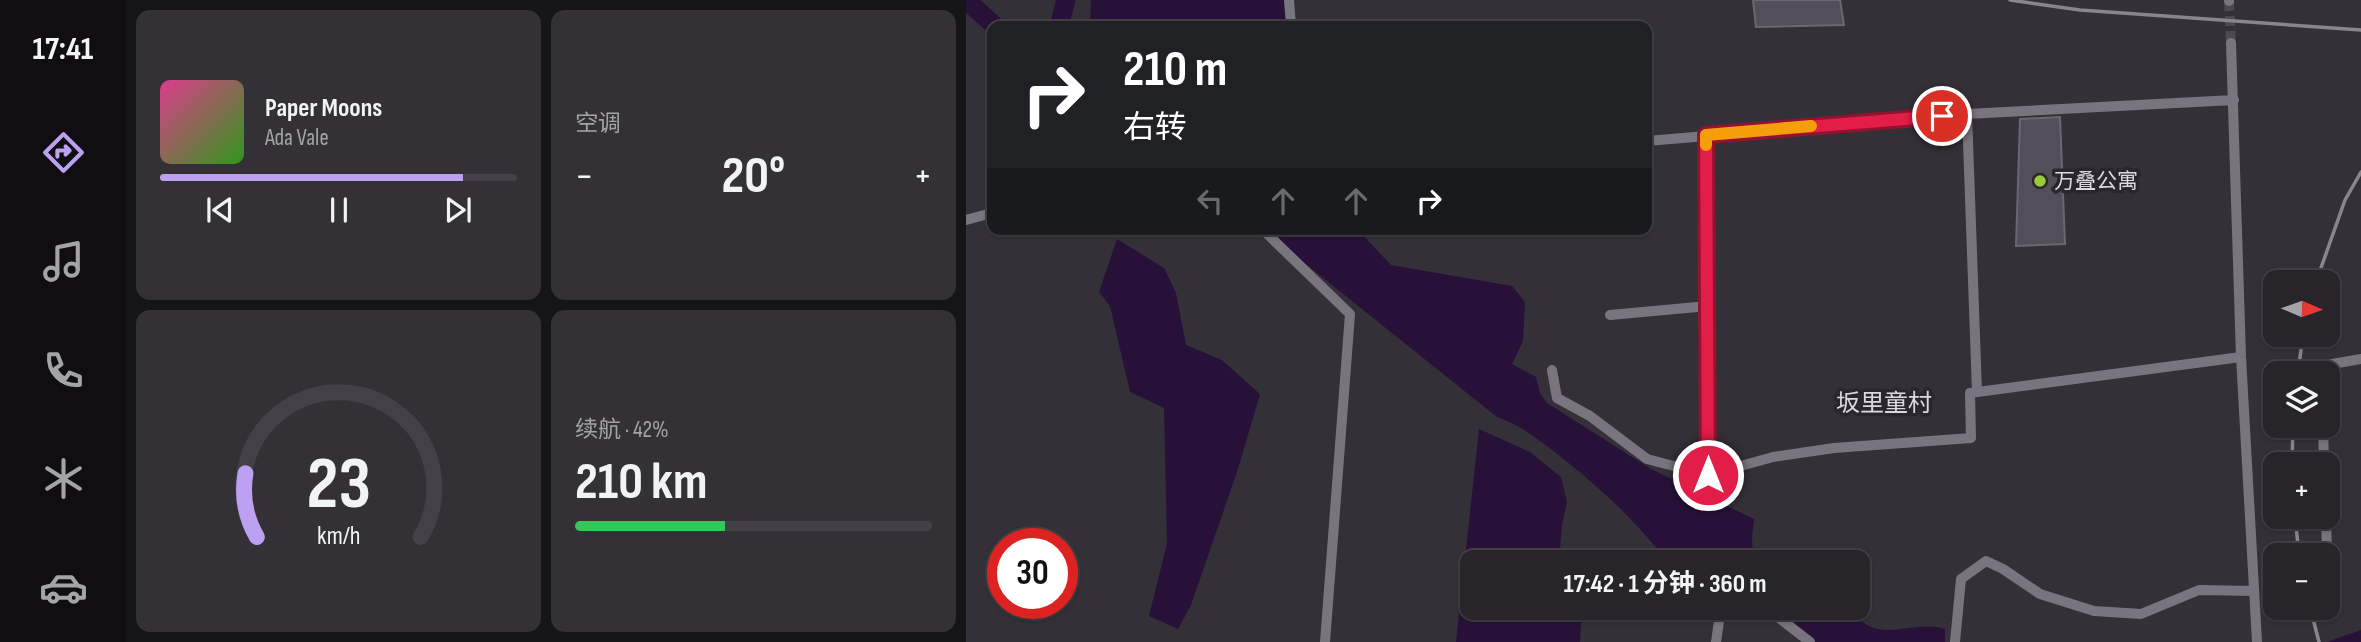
<!DOCTYPE html>
<html lang="zh">
<meta charset="utf-8">
<style>
:root{--surface:#27242a;--page:#333036;--text:#f1f3f6;--muted:#a4a4a8;--line:#434147;--accent:#bca0f2}
body{margin:0;font-family:"Sofia Sans Condensed","Noto Sans SC",sans-serif;background:var(--page);color:var(--text);height:100vh;display:flex;flex-direction:column;font-size:26px;white-space:nowrap}
*{box-sizing:border-box;margin:0}
p{font-size:23px;color:var(--muted)}
.icon{flex:none;width:38px;height:38px;fill:none;stroke:currentColor;stroke-width:2;stroke-linecap:round;stroke-linejoin:round}
.map{position:relative;flex:1;overflow:hidden}
.drawer{display:flex;flex-direction:column;gap:10px;padding:10px;background:#151417;width:840px}
.drawer>*{flex:none}
.hud{position:absolute;left:21px;top:21px;width:665px;height:214px;border-radius:14px;box-shadow:0 2px 5px #0004,0 0 0 2px var(--line);background:#202124;color:#fff;overflow:hidden}
.needle{width:46px;rotate:92deg}
.tools{position:absolute;left:1297px;top:270px;display:grid;gap:14px}
.tools a{display:grid;place-items:center;width:77px;height:77px;border-radius:14px;background:var(--surface);box-shadow:0 2px 5px #0004,0 0 0 2px var(--line);font-size:35px}
.speed{position:absolute;left:21px;top:528px;display:flex;gap:14px;font-size:35px;font-weight:700;text-align:center}
.speed>*{display:grid;place-content:center;width:91px;height:91px;border-radius:50%;background:var(--surface);box-shadow:0 2px 5px #0004,0 0 0 2px var(--line);line-height:1}
.speed .limit{border:10px solid #d22;background:#fff;color:#111}
.pin{position:absolute;display:grid;place-items:center;width:60px;height:60px;color:#fff;margin:-30px;border:4px solid #fff;border-radius:50%;box-shadow:0 2px 7px #0007}
.me{position:absolute;width:77px;margin:-38px;rotate:0deg;stroke-linejoin:round;filter:drop-shadow(0 0 5px #0008)}
.turn{display:flex;align-items:center;gap:24px;height:147px;padding:0 21px;font-size:32px}
.turn .icon{width:91px;height:91px;stroke-width:2.5}
.turn b{display:block;font-size:49px;line-height:60px}
.lanes{display:flex;align-items:center;height:66px;padding:0 21px;background:#0003;justify-content:center;gap:35px;direction:ltr}
.lanes .off{opacity:.35}
.big{font-size:52px;font-weight:700;line-height:1.1}
.drawer .tile{flex:1;display:flex;flex-direction:column;justify-content:center;gap:10px;min-width:0;padding:0 24px;border-radius:14px;background:var(--page)}
.drawer .dial{align-items:center;gap:0}
.dial svg{height:182px;overflow:visible;fill:none;stroke:var(--line);stroke-width:7;stroke-linecap:round;text-anchor:middle}
.dial text{fill:var(--text);stroke:none}
.song{display:flex;align-items:center;gap:21px}
.cover{width:84px;height:84px;border-radius:10px;background:linear-gradient(135deg,hsl(330 70% 55%),hsl(110 70% 35%))}
.played{height:7px;border-radius:4px;background:linear-gradient(90deg,var(--accent) 85%,var(--line) 85%)}
.keys{display:flex;justify-content:space-around;direction:ltr}
.heat{display:flex;justify-content:space-between;align-items:center;font-size:38px;direction:ltr}
.charge{height:10px;border-radius:5px;background:linear-gradient(90deg,#34c759 42%,var(--line) 0)}
.drawer .tiles{flex:1;display:grid;gap:10px;grid-template-columns:repeat(2,1fr)}
.trip{position:absolute;left:494px;top:550px;width:410px;height:70px;border-radius:14px;background:var(--surface);box-shadow:0 2px 5px #0004,0 0 0 2px var(--line);font-weight:700;line-height:70px;text-align:center}
main{display:flex;flex:1;min-height:0}
.menu{display:flex;flex-direction:column;width:126px;justify-content:space-around;align-items:center;background:#100e11;color:var(--muted)}
.menu .icon{width:49px;height:49px}
.menu .on{color:var(--accent)}
.menu b{font-size:32px;color:var(--text)}
.map>svg:first-child{display:block}
.water{fill:#271139}
.lines{fill:none;stroke-linecap:round;stroke-linejoin:round}
.river{stroke:#271139;stroke-width:19}
.building{fill:#534f58;stroke:#6b6770;stroke-width:2}
.minor-tunnel{stroke:#4d4951;stroke-width:10;stroke-dasharray:10 5;stroke-linecap:butt}
.minor{stroke:#79757e;stroke-width:10}
.rail{stroke:#89858c;stroke-width:3.5}
.route-casing{stroke:#92132f;stroke-width:18}
.route{stroke:#e11d48;stroke-width:12}
.slow{stroke:#f59e0b;stroke-width:12}
.poi-dot{fill:#99cb36;stroke:#2a262e;stroke-width:2.5}
.labels{text-anchor:middle;dominant-baseline:central;stroke-width:7;stroke-linejoin:round;paint-order:stroke}
.poi-label{font-size:21px;fill:#dcd9de;stroke:#2a262e;text-anchor:start}
.quarter-label{font-size:24px;fill:#dcd9de;stroke:#2a262e}
</style>
<main>
<nav class="menu">
<b>17:41</b>
<svg class="icon on" aria-label="directions" viewBox="0 0 24 24"><path d="M12 3l9 9-9 9-9-9zM9 14v-3h6M13 9l2 2-2 2"/></svg>
<svg class="icon" aria-label="music" viewBox="0 0 24 24"><path d="M9 18V5l10-2v13"/><circle cx="6" cy="18" r="3"/><circle cx="16" cy="16" r="3"/></svg>
<svg class="icon" aria-label="phone" viewBox="0 0 24 24"><path d="M5 4h4l2 5-3 2q2 4 5 5l2-3 5 2v4C11 20 4 13 5 4z"/></svg>
<svg class="icon" aria-label="climate" viewBox="0 0 24 24"><path d="M12 3v18M4 7l16 10M4 17L20 7"/></svg>
<svg class="icon" aria-label="car" viewBox="0 0 24 24"><path d="M5 17H2v-5l4-1 3-4h7l3 4 3 1v5h-3M9 17h6M6 11h13"/><circle cx="7" cy="17" r="2"/><circle cx="17" cy="17" r="2"/></svg>
</nav>
<section class="drawer">
<div class="tiles">
<div class="tile">
<div class="song"><i class="cover"></i><div><b>Paper Moons</b><p>Ada Vale</p></div></div>
<div class="played"></div>
<div class="keys"><svg class="icon" aria-label="previous" viewBox="0 0 24 24"><path d="M18 5L8 12l10 7zM5 5v14"/></svg><svg class="icon" aria-label="pause" viewBox="0 0 24 24"><path d="M8 5v14M16 5v14"/></svg><svg class="icon" aria-label="next" viewBox="0 0 24 24"><path d="M6 5l10 7-10 7zM19 5v14"/></svg></div>
</div>
<div class="tile"><p>空调</p>
<div class="heat"><a>−</a><b class="big">20°</b><a>+</a></div>
</div>
<div class="tile dial"><svg viewBox="0 0 100 80">
<path d="M14 69A42 42 0 1 1 86 69"/>
<path d="M14 69A42 42 0 0 1 9 41" stroke="#bca0f2"/>
<text x="50" y="56" font-size="32" font-weight="700">23</text>
<text x="50" y="72" font-size="11">km/h</text>
</svg></div>
<div class="tile"><p>续航 · 42%</p><b class="big">210 km</b><div class="charge"></div></div>
</div>
</section>
<div class="map">
<svg width="1395" height="642" viewBox="0 0 1395 642">
<rect width="100%" height="100%" fill="#343038"/>
<path class="water" d="M125 0H319L321 26H124Z
M296 229H391L425 265 546 286 559 302 557 341 546 364 570 377 574 393 581 403 685 469 788 519C787 534 781 554 797 562L701 561C671 523 638 491 600 461 578 444 558 426 531 417Z
M151 239 198 268 210 293 220 345 256 360 294 394 272 469 225 605 212 629 183 616 201 543 198 408 164 392 144 306 133 292Z
M513 429 564 452 595 477 601 502 596 525 593 562H506V607H616L614 642H490Z
M801 607H884C890 614 896 624 905 627 926 636 954 621 979 629V642H850Z
M1395 630V642H1361Z"/>
<g class="lines">
<path class="river" d="M0 0 29 26
M93 26 100 0"/>
</g>
<path class="building" d="M787 0H874L878 25 790 27Z
M1094 117 1099 244 1050 246 1054 119Z"/>
<g class="lines">
<path class="minor-tunnel" d="M1263 1 1265 43"/>
<path class="minor" d="M323 0 325 26
M1263 0V1
M1265 43 1275 357 1291 642
M1001 114 1011 392
M740 136 742 475
M681 141 1001 114 1268 100
M0 220 26 213
M296 229 384 314 359 642
M644 315 742 306
M586 370 591 398 624 416 681 459 742 475 807 457 868 448 1005 438 1004 393 1275 357
M1355 373V366L1395 359
M1357 425 1358 464
M1360 516 1361 555
M1362 566V579
M799 607 844 642
M750 642 755 607
M989 642 995 579 1020 561 1037 569 1074 594 1128 611 1175 614 1233 590 1288 591"/>
<path class="rail" d="M1044 0 1114 10 1395 30
M1350 282 1379 200 1395 172
M1332 373 1337 334
M1326 464 1327 425
M1329 516 1333 555
M1344 607 1353 642"/>
</g>
<g class="lines">
<g class="route-casing">
<path id="route" d="M742 475 740 135 976 116"/>
</g>
<use href="#route" class="route"/>
<path class="slow" d="M740 145V135L845 126"/>
</g>
<circle class="poi-dot" cx="1074" cy="181" r="7"/>
<g class="labels">
<g class="poi-label">
<text x="1088" y="181">万叠公寓</text>
</g>
<g class="quarter-label">
<text x="918" y="403">坂里童村</text>
</g>
</g>
</svg>
<div class="tools">
<a><svg class="needle" viewBox="-14 -14 28 28"><path d="M0-13l5 13h-10z" fill="#e53935"/><path d="M0 13l5-13h-10z" fill="#a4a4a8"/></svg></a>
<a><svg class="icon" aria-label="layers" viewBox="0 0 24 24"><path d="M12 4l9 5-9 5-9-5zM3 14l9 5 9-5"/></svg></a>
<a>+</a>
<a>−</a>
</div>
<div class="speed"><div class="limit">30</div></div>
<div class="pin" style="left:976px;top:116px;background:#d93025"><svg class="icon" aria-label="arrive" viewBox="0 0 24 24"><path d="M6 21V4h12l-3 4 3 4H6"/></svg></div>
<svg class="me" style="left:742px;top:475px" viewBox="-20 -20 40 40"><circle r="17" fill="#e11d48" stroke="#fff" stroke-width="3"/><path d="M0-11L8 9 0 5-8 9z" fill="#fff"/></svg>
<div class="trip">17:42 · 1 分钟 · 360 m</div>
<div class="hud">
<div class="turn"><svg class="icon" aria-label="right" viewBox="0 0 24 24"><path d="M7 20v-9h11M14 6l5 5-5 5"/></svg><div><b>210 m</b>右转</div></div>
<div class="lanes"><svg class="icon off" aria-label="left" viewBox="0 0 24 24"><path d="M17 20v-9H6M10 6l-5 5 5 5"/></svg><svg class="icon off" aria-label="ahead" viewBox="0 0 24 24"><path d="M12 20V5M6 11l6-6 6 6"/></svg><svg class="icon off" aria-label="ahead" viewBox="0 0 24 24"><path d="M12 20V5M6 11l6-6 6 6"/></svg><svg class="icon" aria-label="right" viewBox="0 0 24 24"><path d="M7 20v-9h11M14 6l5 5-5 5"/></svg></div>
</div>
</div>
</main>
